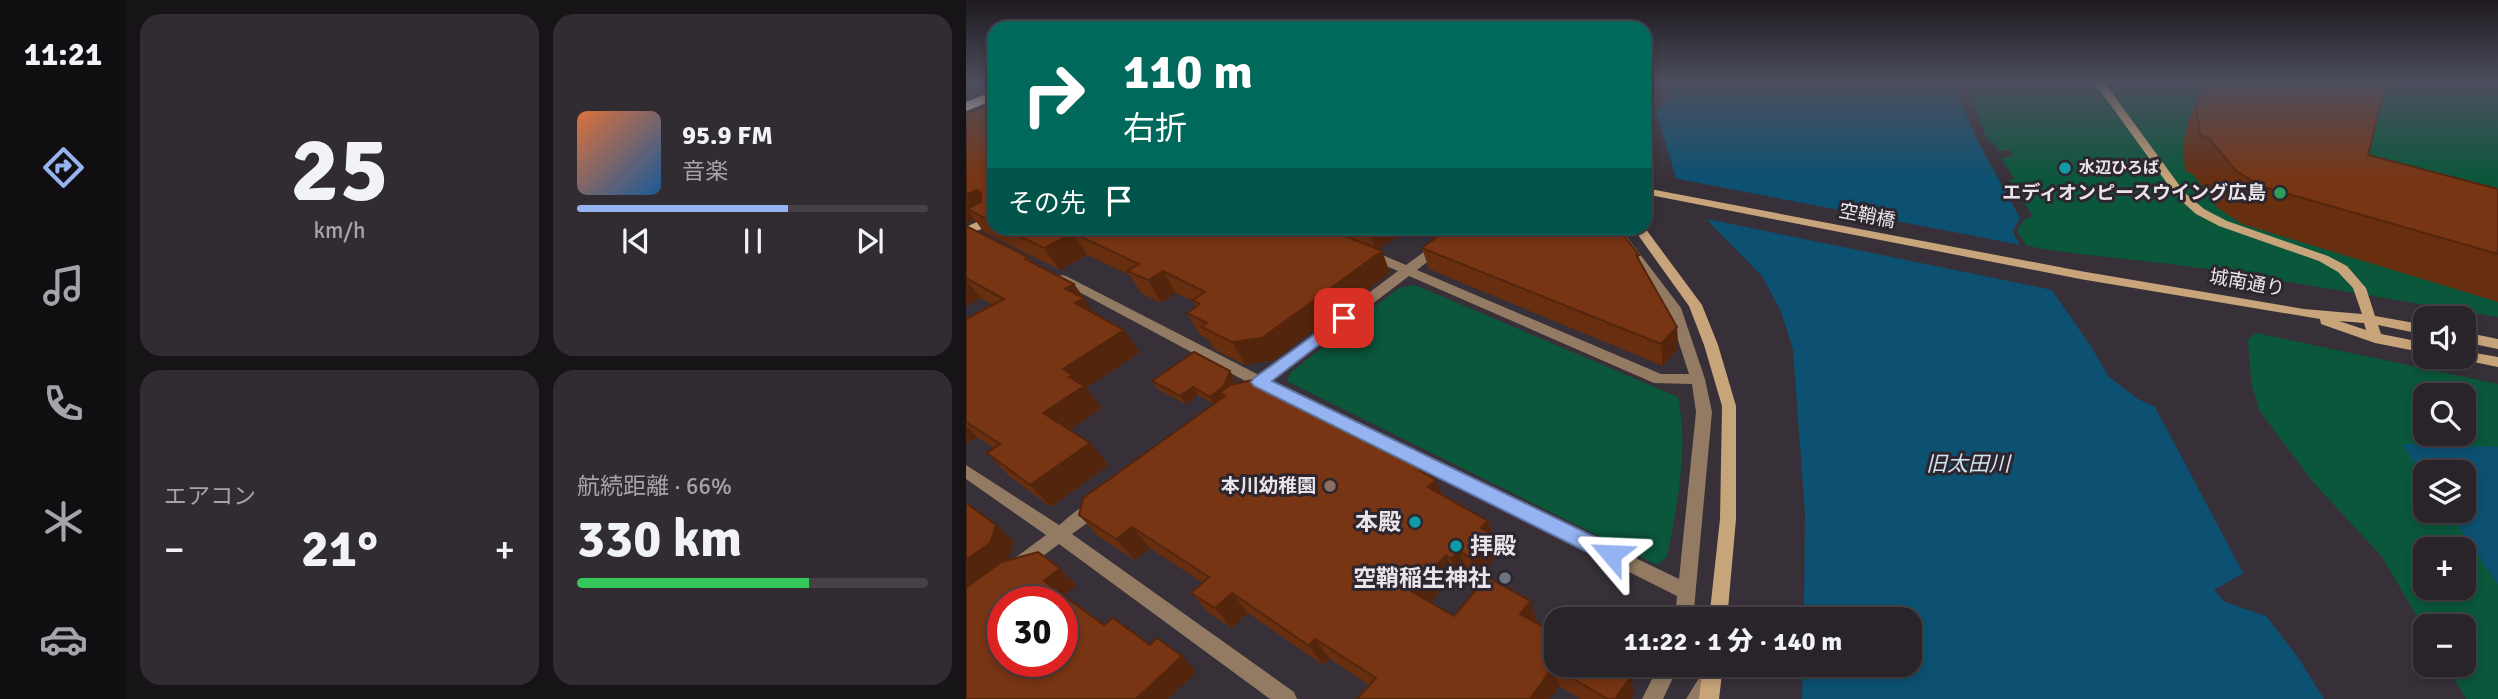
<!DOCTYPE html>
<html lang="ja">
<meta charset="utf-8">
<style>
:root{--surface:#29242a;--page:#312c32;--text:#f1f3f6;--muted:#a5a4a8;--line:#454147;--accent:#95b2f1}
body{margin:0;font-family:Signika,"Noto Sans JP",sans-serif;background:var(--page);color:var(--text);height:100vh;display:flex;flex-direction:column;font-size:26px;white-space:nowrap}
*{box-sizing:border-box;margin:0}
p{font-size:23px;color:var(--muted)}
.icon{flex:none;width:38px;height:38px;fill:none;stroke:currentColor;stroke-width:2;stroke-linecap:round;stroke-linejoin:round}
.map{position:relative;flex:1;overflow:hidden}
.sheet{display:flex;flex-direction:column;gap:14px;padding:14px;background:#171417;width:840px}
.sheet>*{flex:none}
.hud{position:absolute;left:21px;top:21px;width:665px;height:214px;border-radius:21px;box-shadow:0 4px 10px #0003,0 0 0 2px var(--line);background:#00695c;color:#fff;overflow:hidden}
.fabs{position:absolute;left:1447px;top:306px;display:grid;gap:14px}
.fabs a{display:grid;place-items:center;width:63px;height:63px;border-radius:14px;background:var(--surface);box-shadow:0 4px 10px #0003,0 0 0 2px var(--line);font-size:35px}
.speed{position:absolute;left:21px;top:586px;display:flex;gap:14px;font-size:35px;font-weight:700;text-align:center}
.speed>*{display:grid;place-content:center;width:91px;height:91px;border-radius:50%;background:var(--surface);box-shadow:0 4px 10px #0003,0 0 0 2px var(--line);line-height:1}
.speed .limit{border:10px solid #d22;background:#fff;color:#111}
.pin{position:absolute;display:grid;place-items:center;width:60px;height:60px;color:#fff;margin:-30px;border-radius:14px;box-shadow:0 4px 10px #0006}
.me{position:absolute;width:77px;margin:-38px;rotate:296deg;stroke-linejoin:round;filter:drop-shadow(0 0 5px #0008)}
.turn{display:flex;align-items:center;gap:24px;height:147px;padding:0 21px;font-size:32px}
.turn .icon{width:91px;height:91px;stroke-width:2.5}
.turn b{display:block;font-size:49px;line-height:60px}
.then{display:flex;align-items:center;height:66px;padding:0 21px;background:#0003;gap:14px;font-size:26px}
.big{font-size:52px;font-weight:800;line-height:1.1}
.sheet .card{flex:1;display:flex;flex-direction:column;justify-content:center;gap:10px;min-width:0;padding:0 24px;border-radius:21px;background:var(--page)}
.sheet .dial{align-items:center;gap:0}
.dial b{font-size:91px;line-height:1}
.song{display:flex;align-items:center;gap:21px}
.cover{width:84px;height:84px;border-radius:10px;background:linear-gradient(135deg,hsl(20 70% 55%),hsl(210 70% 35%))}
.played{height:7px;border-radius:4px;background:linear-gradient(90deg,var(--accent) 60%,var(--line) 60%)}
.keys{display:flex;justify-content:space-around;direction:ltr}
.heat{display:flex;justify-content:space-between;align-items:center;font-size:38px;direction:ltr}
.charge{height:10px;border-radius:5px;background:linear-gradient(90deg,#34c759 66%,var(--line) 0)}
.sheet .tiles{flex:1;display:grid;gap:14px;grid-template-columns:repeat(2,1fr)}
.trip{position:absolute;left:578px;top:607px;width:378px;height:70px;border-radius:21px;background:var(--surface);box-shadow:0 4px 10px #0003,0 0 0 2px var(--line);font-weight:800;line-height:70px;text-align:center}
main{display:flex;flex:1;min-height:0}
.dock{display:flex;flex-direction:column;width:126px;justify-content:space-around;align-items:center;background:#100e11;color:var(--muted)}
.dock .icon{width:49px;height:49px}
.dock .current{color:var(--accent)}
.dock b{font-size:32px;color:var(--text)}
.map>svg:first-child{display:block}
.green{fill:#0a573b;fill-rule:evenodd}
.water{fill:#0c5171}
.pier{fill:#373038}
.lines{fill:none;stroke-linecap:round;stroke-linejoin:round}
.street{fill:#927b62;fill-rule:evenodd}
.secondary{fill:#c8a47a;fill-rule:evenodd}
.highway{fill:#fee7ce;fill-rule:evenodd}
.wall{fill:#672e10}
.shaded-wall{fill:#54250d}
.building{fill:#783513;stroke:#54250d;stroke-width:2;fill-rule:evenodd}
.route{fill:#95b2f1;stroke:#61749d;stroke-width:2}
.culture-dot{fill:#0f9aa8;stroke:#2d262e;stroke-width:2.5}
.leisure-dot{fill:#2e9e5b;stroke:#2d262e;stroke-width:2.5}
.education-dot{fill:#8d6e63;stroke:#2d262e;stroke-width:2.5}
.worship-dot{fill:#6b7280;stroke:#2d262e;stroke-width:2.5}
.labels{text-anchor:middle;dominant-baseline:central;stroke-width:6;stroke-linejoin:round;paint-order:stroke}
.far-poi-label{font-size:16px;font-weight:bold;fill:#e9e4ea;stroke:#2d262e;text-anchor:start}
.poi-label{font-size:19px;font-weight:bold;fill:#e9e4ea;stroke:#2d262e;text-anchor:end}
.street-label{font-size:19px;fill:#e9e4ea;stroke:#2d262e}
.water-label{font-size:21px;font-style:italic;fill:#d1e4f1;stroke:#2d262e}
.near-poi-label{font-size:23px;font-weight:bold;fill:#e9e4ea;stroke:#2d262e;text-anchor:end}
</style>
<main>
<nav class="dock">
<b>11:21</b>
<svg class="icon current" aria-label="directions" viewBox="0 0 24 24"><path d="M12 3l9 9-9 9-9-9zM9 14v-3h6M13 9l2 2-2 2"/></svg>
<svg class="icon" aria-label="music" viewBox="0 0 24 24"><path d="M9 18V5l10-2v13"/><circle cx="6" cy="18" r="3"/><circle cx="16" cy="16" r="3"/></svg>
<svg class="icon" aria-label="phone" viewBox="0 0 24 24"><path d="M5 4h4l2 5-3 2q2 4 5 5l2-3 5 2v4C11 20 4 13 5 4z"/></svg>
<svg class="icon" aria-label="climate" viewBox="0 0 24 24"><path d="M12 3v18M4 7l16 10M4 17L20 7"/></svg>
<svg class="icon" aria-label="car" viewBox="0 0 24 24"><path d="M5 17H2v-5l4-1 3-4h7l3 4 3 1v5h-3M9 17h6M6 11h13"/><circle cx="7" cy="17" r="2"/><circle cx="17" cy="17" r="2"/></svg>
</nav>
<section class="sheet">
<div class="tiles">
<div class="card dial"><b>25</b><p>km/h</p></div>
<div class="card">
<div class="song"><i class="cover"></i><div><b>95.9 FM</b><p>音楽</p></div></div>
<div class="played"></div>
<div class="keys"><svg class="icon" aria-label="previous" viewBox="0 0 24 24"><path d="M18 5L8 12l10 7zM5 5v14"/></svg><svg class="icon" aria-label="pause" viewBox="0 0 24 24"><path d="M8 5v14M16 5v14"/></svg><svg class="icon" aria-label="next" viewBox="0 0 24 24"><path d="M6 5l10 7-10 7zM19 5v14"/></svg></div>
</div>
<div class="card"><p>エアコン</p>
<div class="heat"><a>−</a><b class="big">21°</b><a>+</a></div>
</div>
<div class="card"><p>航続距離 · 66%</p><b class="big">330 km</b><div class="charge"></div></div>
</div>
</section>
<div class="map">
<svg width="1532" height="699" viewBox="0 0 1532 699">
<rect width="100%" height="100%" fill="#373038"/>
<path class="green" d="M998 82H1532V317C1435 301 1338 284 1241 269 1181 260 1122 257 1061 246L1051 231 1058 220 1067 216 1044 181 1048 178 1035 158 1047 156 1044 150 1032 151 1028 143 1022 141Z
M449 285 712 397C723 449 711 506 701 557L691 565 321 381 325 372 433 288Z
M1290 333 1532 384V699H1500L1480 665H1498V626H1460L1459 630 1416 557 1347 482 1293 410 1285 381 1282 340ZM1460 396H1498V434H1460ZM1460 472H1498V511H1460ZM1460 550H1498V588H1460Z"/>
<path class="water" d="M700 82H986L1012 142 1054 218 1047 230 1049 237 1124 345 1143 377 1172 399 1189 407 1277 573 1248 590 1259 602 1300 616 1333 659 1358 699H836L837 665H943V620L838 619 839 513 827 350 815 311 796 276 746 225 710 177 690 112 702 99Z
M1436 444 1532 447V584L1482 511H1498V472H1460L1459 478Z"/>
<path class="pier" d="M707 178 1060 246 1091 291 736 218Z"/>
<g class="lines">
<path class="street" d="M491 228H504L451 270 695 374H723L702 309 642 228H654L715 308 739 379 746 412 727 620H709L711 596 399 440 396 436 399 432H409L713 579 730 412 726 384 688 383 443 276 305 381 311 387 309 391 304 392 294 388 284 389 283 383 89 279 95 275 100 276 293 375 432 271 399 257 397 254 399 251H407L440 265Z
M0 465 93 525C104 517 121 498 135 503L137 508 135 513 106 534 328 692 331 699H304L93 544 61 568 55 571 49 568 46 563 49 558 80 535 0 479Z
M693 665H713L697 699H676Z
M745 667 752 670 755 677 742 699H720L738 670Z"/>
<path class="secondary" d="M1128 82H1138L1219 193 1238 209 1261 221 1362 256 1381 266 1400 288 1409 316 1460 325V335L1412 325 1415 334 1460 343V353L1409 343 1355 324 1354 319 1114 279 679 194V188L1114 271 1338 309 1396 314 1387 288 1372 272 1353 261 1253 226 1230 214 1211 197ZM1373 321 1398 323 1400 330Z
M28 214V223L0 236V227Z
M667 228H679L736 305 752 345 770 406V519L761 620H743L754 519 756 406 738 345 723 306Z
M1498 332 1532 339V349L1498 342Z
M1498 351 1532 357V367L1493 359 1492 357H1498Z
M737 665H757L753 699H733Z"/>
<path class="highway" d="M28 91V100L0 111V102Z"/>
</g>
<path class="wall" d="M1238 82 1402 155 1532 189V302L1276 224 1252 208 1227 174 1219 171 1217 144 1223 119Z
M28 103V228H189L195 230 341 229 371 232 369 228H443L413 249 416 251 424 273 308 360 279 365 248 349 243 340 234 335 221 313 230 307 226 301 210 293 195 303 175 293 164 275 121 255 94 270 17 231 9 220 0 224V114Z
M0 226 62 257 66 262 108 284 128 313 174 352 120 388 136 408 104 430 143 465 85 507 42 475 21 453 28 448 11 437 0 444V319L27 305 15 298 0 306Z
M446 228H645L673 255V261L711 327 712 349 697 366 463 269 456 248 470 237Z
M264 371 269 379 267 384 419 443 423 451 459 474 476 495 522 521 529 542 528 544 532 555 512 577 502 571 494 579 489 576 464 602 488 616 571 622 570 623 668 695 666 699H615L593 686 403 685 364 659 357 665 282 613 266 628 243 613 225 593 237 583 184 548 169 560 132 536 113 515 248 404 232 395 220 404 191 389 186 381Z"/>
<path class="shaded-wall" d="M11 190 27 212 1 209 9 220 0 224V195Z
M405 228H443L410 251 402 230Z
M470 228H484L473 238Z
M107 233 121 255 94 270 78 248Z
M416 251 424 273 308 360 279 365 266 342Z
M197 271 210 293 195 303 182 280Z
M0 280 15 298 0 306Z
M108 284 133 320 125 325 99 289Z
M711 327 712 349 697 366 695 344Z
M158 330 174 352 120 388 136 408 96 435 77 413 97 369Z
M264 371 269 379 263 394 259 396 254 392 257 399 249 405 244 397Z
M227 387 232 395 220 404 214 396Z
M0 426 11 437 0 444Z
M124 443 143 465 85 507 64 485Z
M419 443 429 465 415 447Z
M457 468 464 486 470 480 479 501 471 509 454 471Z
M522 521 529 542 528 544 532 555 512 577 503 557 515 528Z
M30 525 48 541 43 559 0 591V560Z
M166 527 184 548 169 560 150 539Z
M493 551 502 571 494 579 485 559Z
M480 555 489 576 456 612 445 591Z
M94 568 111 585 96 597 78 581Z
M266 593 282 613 266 628 249 608Z
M565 601 571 622 561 634 554 614Z
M349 639 364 659 357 665 343 646Z
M216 656 231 672 202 699H170Z
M587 667 593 686 584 699H564Z
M665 676 668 695 666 699H649Z"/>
<path class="building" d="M1238 82H1420L1402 155 1532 189V254L1295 186 1270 171 1243 138 1234 135 1231 109Z
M28 103V223L1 209 15 202V193L11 190 0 195V114Z
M0 226 62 257 59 259 108 284 99 289 118 298 109 303 158 330 97 369 107 375 103 377 118 386 77 413 124 443 64 485 21 453 34 444 0 422V319L38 299 0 278Z
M37 228H189L195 230 199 228H338L341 229 344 228H360L416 251 296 338 266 342 235 327 241 323 221 313 234 304 226 300 239 292 197 271 182 280 161 271 173 264 107 233 78 248Z
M483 228H645L650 234 655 232 673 255H670L711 327 695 344 456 248Z
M228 352 264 371 258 386 244 397 227 387 214 396 186 381Z
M291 379 419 443 415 447 457 468 454 471 470 480 462 487 522 521 515 528 525 534 503 557 493 551 485 559 480 555 445 591 488 616 521 577 565 601 554 614 590 634V665H645L665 676 649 699H642L587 667 564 699H391L410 678 349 639 343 646 266 593 249 608 225 593 243 577 166 527 150 539 113 515 117 498 259 396 254 392 264 385Z
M0 503 30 525 24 543 0 560Z
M72 552 94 568 78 581 138 625 147 618 184 645 191 638 216 656 170 699H0V588L35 562ZM37 602H96V662H37Z"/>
<linearGradient id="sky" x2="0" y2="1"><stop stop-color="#1e1a1f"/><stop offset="0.46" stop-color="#4d4e5e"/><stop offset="1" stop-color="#4d4e5e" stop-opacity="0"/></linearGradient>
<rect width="1532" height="180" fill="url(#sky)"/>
<path class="route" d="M378 313 386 318 384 321 306 381 652 548 654 554 652 560 645 563 637 560 288 386 285 382 288 378Z"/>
<g class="culture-dot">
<circle cx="1099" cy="168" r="7"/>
<circle cx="449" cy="522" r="7"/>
<circle cx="490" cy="546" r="7"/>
</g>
<circle class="leisure-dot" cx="1314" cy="193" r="7"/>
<circle class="education-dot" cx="364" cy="486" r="7"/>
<circle class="worship-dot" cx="539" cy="578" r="7"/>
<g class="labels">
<g class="far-poi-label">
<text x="1113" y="168">水辺ひろば</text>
</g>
<g class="poi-label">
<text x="1300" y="193">エディオンピースウイング広島</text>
<text x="350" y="486">本川幼稚園</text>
</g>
<g class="street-label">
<text transform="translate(901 216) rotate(11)">空鞘橋</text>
<text transform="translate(1281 283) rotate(10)">城南通り</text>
</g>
<g class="water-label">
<text x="1002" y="464">旧太田川</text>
</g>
<g class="near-poi-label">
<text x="435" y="522">本殿</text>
<text x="504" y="546" text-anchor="start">拝殿</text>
<text x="525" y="578">空鞘稲生神社</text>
</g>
</g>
</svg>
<div class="fabs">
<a><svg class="icon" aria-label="sound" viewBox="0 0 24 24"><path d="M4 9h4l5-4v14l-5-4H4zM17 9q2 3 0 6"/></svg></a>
<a><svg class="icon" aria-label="search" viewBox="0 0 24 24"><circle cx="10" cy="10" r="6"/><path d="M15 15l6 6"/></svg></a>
<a><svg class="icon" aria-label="layers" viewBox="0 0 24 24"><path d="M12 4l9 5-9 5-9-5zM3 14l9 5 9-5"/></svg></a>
<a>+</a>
<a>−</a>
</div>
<div class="speed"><div class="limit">30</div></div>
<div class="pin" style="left:378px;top:318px;background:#d93025"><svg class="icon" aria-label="arrive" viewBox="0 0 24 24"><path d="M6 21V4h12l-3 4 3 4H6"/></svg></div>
<svg class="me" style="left:645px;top:554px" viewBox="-20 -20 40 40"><path d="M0-17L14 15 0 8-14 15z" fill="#95b2f1" stroke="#fff" stroke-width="4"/></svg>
<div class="trip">11:22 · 1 分 · 140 m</div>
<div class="hud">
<div class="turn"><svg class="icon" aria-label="right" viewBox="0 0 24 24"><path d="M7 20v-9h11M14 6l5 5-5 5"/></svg><div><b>110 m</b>右折</div></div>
<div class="then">その先<svg class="icon" aria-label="arrive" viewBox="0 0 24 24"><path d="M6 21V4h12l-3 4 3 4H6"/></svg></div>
</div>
</div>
</main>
